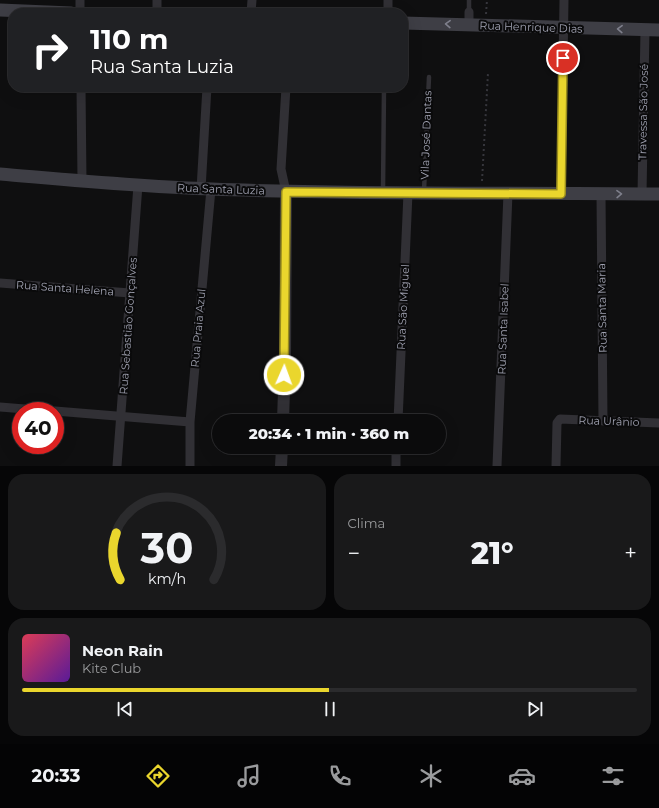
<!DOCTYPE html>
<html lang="pt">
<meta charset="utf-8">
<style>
:root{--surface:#0b0b0c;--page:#19191a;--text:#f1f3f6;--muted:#9a9b9d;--line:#2b2b2d;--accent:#ead62d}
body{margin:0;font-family:Montserrat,sans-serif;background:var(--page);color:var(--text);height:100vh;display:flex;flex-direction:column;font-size:15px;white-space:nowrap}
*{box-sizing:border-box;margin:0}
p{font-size:13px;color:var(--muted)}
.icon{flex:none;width:22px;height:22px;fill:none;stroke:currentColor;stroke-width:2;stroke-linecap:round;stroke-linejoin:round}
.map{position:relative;height:466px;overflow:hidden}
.drawer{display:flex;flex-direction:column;gap:8px;padding:8px;background:#060607;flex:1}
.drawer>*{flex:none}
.banner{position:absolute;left:8px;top:8px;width:400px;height:84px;border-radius:16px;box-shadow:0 4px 16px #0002,0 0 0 1px var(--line);background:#202124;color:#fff;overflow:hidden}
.speed{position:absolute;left:12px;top:402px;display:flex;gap:8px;font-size:20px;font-weight:700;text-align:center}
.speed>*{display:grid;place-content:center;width:52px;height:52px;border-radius:50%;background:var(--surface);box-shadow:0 4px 16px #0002,0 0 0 1px var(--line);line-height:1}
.speed .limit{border:6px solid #d22;background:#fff;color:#111}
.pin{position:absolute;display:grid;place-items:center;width:34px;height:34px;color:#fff;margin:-17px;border:2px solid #fff;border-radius:50%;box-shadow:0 1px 4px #0007}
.me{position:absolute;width:44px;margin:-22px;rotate:2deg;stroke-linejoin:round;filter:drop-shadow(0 0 3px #0008)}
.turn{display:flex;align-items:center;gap:14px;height:84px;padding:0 16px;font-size:18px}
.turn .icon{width:52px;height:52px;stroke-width:2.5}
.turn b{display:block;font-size:28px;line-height:34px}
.big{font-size:30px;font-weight:800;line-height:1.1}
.drawer .card{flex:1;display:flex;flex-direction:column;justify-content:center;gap:6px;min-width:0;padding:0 14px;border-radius:16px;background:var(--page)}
.drawer .dial{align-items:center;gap:0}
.dial svg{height:104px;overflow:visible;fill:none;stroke:var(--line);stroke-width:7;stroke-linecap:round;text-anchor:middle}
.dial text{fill:var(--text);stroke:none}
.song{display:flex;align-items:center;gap:12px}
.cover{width:48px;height:48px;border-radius:6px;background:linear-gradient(135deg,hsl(350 70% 55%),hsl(270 70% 35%))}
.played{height:4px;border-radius:2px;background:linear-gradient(90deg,var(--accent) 50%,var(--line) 50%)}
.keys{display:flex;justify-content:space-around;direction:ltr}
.heat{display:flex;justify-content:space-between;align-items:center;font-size:22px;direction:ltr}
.drawer .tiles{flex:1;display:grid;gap:8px;grid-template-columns:1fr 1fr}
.card:last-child{grid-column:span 2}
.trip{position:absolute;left:212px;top:414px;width:234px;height:40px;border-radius:20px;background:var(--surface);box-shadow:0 4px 16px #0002,0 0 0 1px var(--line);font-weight:800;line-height:40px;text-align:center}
.dock{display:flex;height:64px;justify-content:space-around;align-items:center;background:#040405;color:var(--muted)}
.dock .icon{width:28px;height:28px}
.dock .current{color:var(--accent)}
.dock b{font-size:18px;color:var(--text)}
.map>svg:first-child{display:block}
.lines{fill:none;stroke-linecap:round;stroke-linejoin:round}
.path{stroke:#36363c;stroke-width:2;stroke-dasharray:2 3;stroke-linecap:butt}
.service{stroke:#313035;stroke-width:4.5}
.minor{stroke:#313035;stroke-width:9}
.tertiary{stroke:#313035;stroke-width:12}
.secondary{stroke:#3e3e45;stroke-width:13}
.oneway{stroke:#7e7f8b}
.route-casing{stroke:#988b1d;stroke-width:10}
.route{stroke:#ead62d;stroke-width:7}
.labels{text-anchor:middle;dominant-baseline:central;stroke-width:4;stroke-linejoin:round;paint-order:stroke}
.street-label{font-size:11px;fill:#a0a2b1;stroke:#0a0a0b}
</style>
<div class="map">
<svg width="659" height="466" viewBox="0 0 659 466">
<rect width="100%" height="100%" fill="#0f0f10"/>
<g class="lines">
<path class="path" d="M486 14 487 0
M482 181 488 73"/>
<path class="service" d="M469 0V12
M383 191 384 87
M424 191 429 77"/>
<path class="minor" d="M469 12V25
M80 13V0
M157 13V0
M251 13 252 0
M388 13V0
M81 87 82 181
M201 189 207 87
M286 192 281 169 286 87
M561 194 564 0
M601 194 603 421
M642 194 645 30
M0 283 130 293
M0 407 49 411
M55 411 190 422
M398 421 408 193
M117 466 138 185
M190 466V422L211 189
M396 466V447
M497 466 508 193
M556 466 557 423 560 419 659 423"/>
<path class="tertiary" d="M283 421 285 360 286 192
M281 466 282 447"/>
<path class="secondary" d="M0 10 71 13
M403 23 659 30
M0 174C70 180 141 187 212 189 361 195 510 192 659 194"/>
</g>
<defs><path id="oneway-chevron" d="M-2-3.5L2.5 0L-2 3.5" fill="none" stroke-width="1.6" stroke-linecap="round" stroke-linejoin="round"/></defs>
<g class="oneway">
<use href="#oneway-chevron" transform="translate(448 24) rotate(-178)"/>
<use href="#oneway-chevron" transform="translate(620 29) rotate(-178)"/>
<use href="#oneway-chevron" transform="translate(619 194) rotate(-1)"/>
</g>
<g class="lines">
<g class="route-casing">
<path id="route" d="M284 375 286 192 561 194 563 58"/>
</g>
<use href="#route" class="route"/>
</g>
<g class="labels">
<g class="street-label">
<text transform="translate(531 27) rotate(2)">Rua Henrique Dias</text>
<text transform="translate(643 112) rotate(-89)">Travessa São José</text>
<text transform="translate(426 135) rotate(-88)">Vila José Dantas</text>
<text transform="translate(221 189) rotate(2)">Rua Santa Luzia</text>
<text transform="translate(65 288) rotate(4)">Rua Santa Helena</text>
<text transform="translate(403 307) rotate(-87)">Rua São Miguel</text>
<text transform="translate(602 308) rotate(-91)">Rua Santa Maria</text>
<text transform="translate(128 326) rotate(-86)">Rua Sebastião Gonçalves</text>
<text transform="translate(198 328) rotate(-85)">Rua Praia Azul</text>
<text transform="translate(503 329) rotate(-88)">Rua Santa Isabel</text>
<text transform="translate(609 421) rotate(2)">Rua Urânio</text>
</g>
</g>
</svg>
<div class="speed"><div class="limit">40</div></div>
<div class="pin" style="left:563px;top:58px;background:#d93025"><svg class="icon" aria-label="arrive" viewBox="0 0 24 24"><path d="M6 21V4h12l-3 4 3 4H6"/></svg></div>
<svg class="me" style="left:284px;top:375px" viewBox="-20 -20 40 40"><circle r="17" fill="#ead62d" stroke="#fff" stroke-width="3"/><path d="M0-11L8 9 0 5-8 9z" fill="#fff"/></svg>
<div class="trip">20:34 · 1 min · 360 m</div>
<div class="banner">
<div class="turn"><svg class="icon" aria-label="right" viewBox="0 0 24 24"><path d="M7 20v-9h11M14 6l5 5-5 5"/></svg><div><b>110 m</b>Rua Santa Luzia</div></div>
</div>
</div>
<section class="drawer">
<div class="tiles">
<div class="card dial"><svg viewBox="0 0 100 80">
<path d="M14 69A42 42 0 1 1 86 69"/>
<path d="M14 69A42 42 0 0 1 11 33" stroke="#ead62d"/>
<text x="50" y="56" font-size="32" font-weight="700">30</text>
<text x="50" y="72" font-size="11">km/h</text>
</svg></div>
<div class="card"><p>Clima</p>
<div class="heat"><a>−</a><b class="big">21°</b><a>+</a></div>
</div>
<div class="card">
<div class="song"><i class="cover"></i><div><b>Neon Rain</b><p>Kite Club</p></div></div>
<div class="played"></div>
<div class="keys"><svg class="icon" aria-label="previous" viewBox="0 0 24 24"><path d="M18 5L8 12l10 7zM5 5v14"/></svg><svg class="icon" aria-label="pause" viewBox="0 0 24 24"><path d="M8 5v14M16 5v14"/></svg><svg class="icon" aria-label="next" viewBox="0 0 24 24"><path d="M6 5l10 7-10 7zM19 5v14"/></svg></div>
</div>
</div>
</section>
<nav class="dock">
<b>20:33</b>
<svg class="icon current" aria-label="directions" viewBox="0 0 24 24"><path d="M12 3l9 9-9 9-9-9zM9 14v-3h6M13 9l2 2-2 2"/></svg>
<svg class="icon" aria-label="music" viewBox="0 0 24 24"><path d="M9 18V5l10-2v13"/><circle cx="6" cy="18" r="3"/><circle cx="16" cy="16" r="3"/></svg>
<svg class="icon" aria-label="phone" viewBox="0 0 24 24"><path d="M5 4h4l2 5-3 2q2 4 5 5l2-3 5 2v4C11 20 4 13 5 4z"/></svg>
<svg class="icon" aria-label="climate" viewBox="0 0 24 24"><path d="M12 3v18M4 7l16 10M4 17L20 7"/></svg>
<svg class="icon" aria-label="car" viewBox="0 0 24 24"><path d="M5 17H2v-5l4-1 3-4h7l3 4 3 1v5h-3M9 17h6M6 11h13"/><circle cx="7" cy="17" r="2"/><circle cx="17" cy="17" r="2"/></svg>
<svg class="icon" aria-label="filters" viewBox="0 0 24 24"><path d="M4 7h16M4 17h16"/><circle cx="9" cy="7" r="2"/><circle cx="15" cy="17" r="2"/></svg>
</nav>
